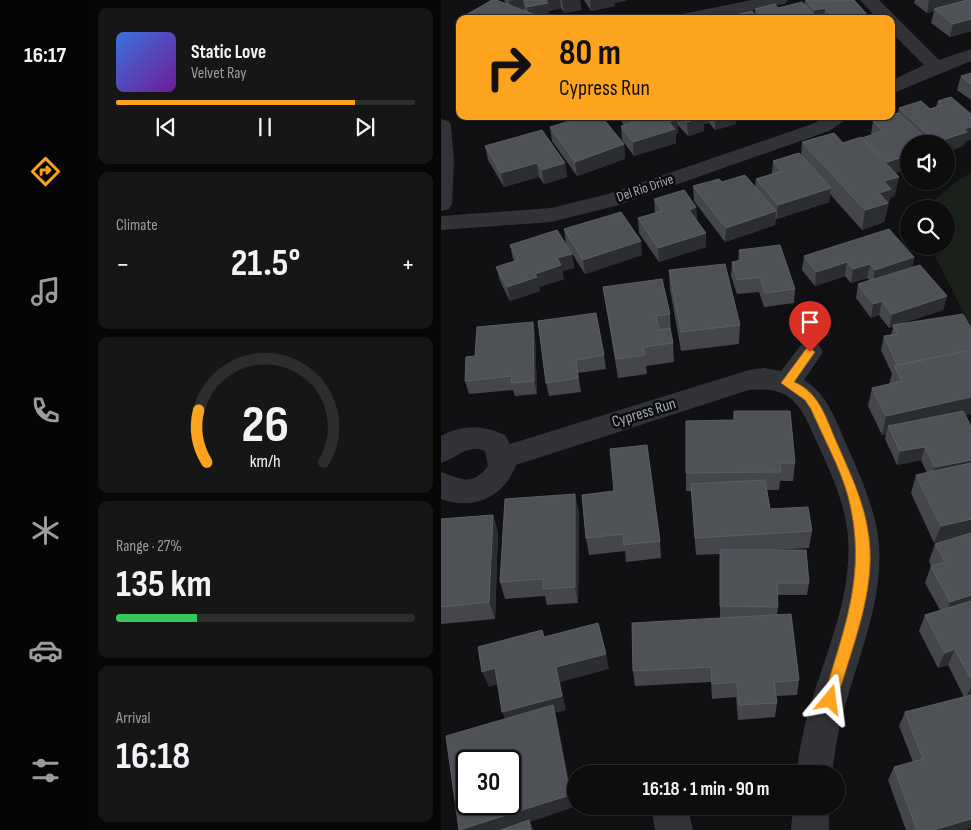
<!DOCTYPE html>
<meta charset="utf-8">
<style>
:root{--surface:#0d0d0e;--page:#161617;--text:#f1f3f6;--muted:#9a9c9e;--line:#2d2d2e;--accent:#fea31e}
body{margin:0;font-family:"Sofia Sans Condensed",sans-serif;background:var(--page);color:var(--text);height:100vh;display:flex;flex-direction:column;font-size:19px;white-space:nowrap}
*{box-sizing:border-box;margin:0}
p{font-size:16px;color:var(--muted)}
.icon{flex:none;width:28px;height:28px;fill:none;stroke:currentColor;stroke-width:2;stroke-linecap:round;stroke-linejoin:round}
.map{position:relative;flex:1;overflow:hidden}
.details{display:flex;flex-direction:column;gap:8px;padding:8px;background:#070708;width:351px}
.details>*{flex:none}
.top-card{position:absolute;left:15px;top:15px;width:439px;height:105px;border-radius:10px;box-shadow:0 1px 4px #0004,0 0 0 1px var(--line);background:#fea31e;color:#111;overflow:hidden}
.controls{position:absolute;left:459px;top:135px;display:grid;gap:10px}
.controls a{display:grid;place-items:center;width:55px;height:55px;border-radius:50%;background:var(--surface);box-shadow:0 1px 4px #0004,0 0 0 1px var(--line);font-size:25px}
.speed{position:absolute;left:15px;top:750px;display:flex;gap:10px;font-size:25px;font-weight:700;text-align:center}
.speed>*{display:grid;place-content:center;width:65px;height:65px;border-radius:50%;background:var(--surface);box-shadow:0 1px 4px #0004,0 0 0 1px var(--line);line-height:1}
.speed .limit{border:2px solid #111;border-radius:8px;background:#fff;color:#111}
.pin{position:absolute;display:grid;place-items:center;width:42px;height:42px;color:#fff;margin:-51px -21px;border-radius:50% 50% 50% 0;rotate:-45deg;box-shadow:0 0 5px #0007}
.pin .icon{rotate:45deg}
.me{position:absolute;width:55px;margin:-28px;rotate:16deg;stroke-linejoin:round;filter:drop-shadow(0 0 4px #0008)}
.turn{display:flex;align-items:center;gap:18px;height:105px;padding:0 20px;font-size:22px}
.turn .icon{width:65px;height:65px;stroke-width:2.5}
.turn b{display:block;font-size:35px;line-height:42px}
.big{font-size:38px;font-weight:700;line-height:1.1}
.details .tile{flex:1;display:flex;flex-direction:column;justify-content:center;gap:8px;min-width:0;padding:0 18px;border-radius:10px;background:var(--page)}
.details .dial{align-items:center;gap:0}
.dial svg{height:130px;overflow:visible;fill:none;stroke:var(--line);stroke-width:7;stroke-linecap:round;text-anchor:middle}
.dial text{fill:var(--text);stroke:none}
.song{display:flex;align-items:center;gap:15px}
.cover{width:60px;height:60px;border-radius:8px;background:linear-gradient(135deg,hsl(220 70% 55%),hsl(280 70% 35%))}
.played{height:5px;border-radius:2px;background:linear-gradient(90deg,var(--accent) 80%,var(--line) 80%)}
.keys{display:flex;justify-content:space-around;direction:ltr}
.heat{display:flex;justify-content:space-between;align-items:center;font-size:28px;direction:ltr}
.charge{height:8px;border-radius:4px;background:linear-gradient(90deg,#34c759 27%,var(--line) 0)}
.trip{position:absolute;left:126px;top:765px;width:278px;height:50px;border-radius:25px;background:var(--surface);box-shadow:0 1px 4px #0004,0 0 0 1px var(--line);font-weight:700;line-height:50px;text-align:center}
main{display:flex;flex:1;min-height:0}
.tab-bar{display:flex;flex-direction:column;width:90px;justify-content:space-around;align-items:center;background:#050506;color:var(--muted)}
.tab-bar .icon{width:35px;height:35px}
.tab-bar .active{color:var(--accent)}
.tab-bar b{font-size:22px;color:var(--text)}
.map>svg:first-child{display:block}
.green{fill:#19211a}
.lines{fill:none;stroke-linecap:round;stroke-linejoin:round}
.minor{fill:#323338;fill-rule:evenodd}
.wall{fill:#44464b}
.shaded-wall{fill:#2b2d30}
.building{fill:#4e5156;stroke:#5b5f65;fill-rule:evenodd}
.route{fill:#fea31e;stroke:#a56a14}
.labels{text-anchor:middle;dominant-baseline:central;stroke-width:5;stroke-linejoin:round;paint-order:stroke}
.far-street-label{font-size:14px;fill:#a1a9b5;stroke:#0c0c0e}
.street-label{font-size:16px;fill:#a1a9b5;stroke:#0c0c0e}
</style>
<main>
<nav class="tab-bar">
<b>16:17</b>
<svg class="icon active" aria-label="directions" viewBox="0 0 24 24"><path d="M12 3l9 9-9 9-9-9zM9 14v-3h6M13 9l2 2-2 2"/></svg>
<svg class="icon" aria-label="music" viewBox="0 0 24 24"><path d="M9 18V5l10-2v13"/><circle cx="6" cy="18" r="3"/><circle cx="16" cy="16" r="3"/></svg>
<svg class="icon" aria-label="phone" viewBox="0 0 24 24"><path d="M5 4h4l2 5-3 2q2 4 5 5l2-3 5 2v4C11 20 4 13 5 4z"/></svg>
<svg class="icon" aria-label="climate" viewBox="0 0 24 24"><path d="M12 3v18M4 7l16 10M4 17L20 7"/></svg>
<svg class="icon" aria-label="car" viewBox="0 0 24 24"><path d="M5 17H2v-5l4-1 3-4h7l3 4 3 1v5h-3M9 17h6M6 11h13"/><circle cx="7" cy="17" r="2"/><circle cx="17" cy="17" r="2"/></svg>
<svg class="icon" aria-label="filters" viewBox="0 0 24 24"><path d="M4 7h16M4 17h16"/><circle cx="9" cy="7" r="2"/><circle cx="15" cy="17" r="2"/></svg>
</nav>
<section class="details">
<div class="tile">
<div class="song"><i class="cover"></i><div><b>Static Love</b><p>Velvet Ray</p></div></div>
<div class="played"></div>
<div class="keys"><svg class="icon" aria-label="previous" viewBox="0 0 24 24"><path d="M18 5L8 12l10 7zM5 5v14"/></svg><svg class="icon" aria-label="pause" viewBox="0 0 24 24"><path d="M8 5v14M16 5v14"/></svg><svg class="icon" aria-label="next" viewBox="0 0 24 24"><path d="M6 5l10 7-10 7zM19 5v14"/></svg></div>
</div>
<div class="tile"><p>Climate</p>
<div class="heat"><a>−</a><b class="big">21.5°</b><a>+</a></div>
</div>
<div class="tile dial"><svg viewBox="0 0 100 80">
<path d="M14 69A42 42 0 1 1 86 69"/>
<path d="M14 69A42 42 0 0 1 9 37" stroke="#fea31e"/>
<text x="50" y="56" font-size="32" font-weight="700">26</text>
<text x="50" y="72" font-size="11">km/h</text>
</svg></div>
<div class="tile"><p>Range · 27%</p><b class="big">135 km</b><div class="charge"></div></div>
<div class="tile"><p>Arrival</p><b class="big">16:18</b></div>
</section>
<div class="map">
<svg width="530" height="830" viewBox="0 0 530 830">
<rect width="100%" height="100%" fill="#111113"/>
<path class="green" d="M530 174V327L489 246H505V209H483L517 180Z"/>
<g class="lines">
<path class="minor" d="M311 0H347L344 4 338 5 270 19H232L235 15 241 14Z
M419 0H438L498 60 530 49V61L450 94V81L483 65 450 32V19H437Z
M385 116H410L388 131 174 206 110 222 0 230V216L110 208 167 194 374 123Z
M0 119 7 121 10 125 13 161 11 204 8 209 0 211Z
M369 342 378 345 382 352 363 380C386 393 396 423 406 446 419 475 432 504 437 536 445 596 417 656 402 714 396 734 394 753 391 774H355C358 754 361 734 367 714 383 656 411 600 407 538 405 503 388 469 374 438 359 403 349 386 308 390L75 465C63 497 32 511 0 499V472C20 479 31 487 47 466L44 451C26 444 16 458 0 463V436C22 424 41 425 64 435L69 444 308 370 323 368 340 371 360 345Z
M210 806H246L252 830H214Z
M352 806H388V830H350Z"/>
</g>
<path class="wall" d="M63 0H139L140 10 123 13 120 8 108 11V17L99 19H24L23 16 65 4Z
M143 0H186L173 3 174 6 150 11Z
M364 0H413L430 19H276L314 14V9L363 5Z
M474 0H530V31L509 37 490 23 493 11 486 13 473 3Z
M530 73V100L516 90 520 76Z
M510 97 524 142 522 146 505 152V144H468V168L454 173V196L449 198 443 222 421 230 389 194 388 202 336 219 335 218 334 225 284 242 253 201 252 186 281 182 314 187 315 179 331 174 332 161 360 156 361 142 402 143 421 138 430 135 432 121 457 113 458 108 489 109 495 107 497 101Z
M181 116H295V124L274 130 268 123 263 124V131L247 136 236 124 237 133 235 134V143L193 156 181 140 180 126 183 125 181 123Z
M109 127 183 144 184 159 136 176 111 141Z
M44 146 124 163 126 177 103 184 98 177 63 187 47 160Z
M213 199 255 207 256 220 265 247 218 262 198 233 197 218 214 213Z
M123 229 201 255 144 274 125 244Z
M69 245 131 254 133 268 121 271 123 279 98 287 99 291 69 301 59 281 55 267 73 261 72 259Z
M298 250 354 289 353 303 323 307 318 292 296 294 290 276 291 262 297 261Z
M363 256 473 257 471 267 506 296 502 310 462 323 524 416 530 426V828L524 830H465L447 780 453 767 472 762 458 726 464 712 523 697 507 665 497 668 478 631 484 615 499 610 484 583 490 566 488 561 494 544 500 542 493 543 470 493 475 475 486 473 480 460 456 465 444 439 445 434 441 435 427 406 431 388 448 384 451 374 440 350 443 336 450 335 452 327 448 328 438 315 430 318 415 298 417 284 429 280 426 278 410 283 404 276 374 286 361 270Z
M228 270 299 325 298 344 240 351 229 289Z
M162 287 229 314 230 333 232 343 233 362 205 366 206 374 177 378 165 306Z
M97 321 163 355 165 369 137 373 140 392 108 396 105 383Z
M92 322 94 336 96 394 74 396 72 390 28 394 24 381 34 356Z
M245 421 354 463 352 481H339L338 490H326L329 509 371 531 368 548 333 550 368 583 366 595H336L337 607 336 615 358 680 356 695 335 696 336 703 334 717 297 720 295 697 271 699 270 682 194 686 192 671 279 618V554L255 555 250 491H245Z
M141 495 219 541 220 558 185 562 184 551 148 555 145 538Z
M138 512 137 603 106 605 104 596 64 599 59 582Z
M52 515 57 532 54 619 0 624V519Z"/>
<path class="shaded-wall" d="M73 0H82L84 12 70 14 68 1Z
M104 0H119L120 8 108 11V17L99 19H85L88 17 86 7Z
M121 0H139L140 10 123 13Z
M149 0H186L173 3 174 6 150 11Z
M488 0H528L493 9V11L486 13Z
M384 8 383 19H372L373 10Z
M530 19V31L509 37 512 24Z
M455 52 453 65 450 66V53Z
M258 116H268V123L263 124V131L247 136 246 122Z
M274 116H295V124L274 130Z
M300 116H311L299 119Z
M236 119 237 133 235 134V143L193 156 192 142 228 122Z
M530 127V140L524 142 522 146 505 152V144H494L495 142 523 129Z
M183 144 184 159 136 176 134 162Z
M468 155V168L444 176 446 162Z
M96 163 98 177 63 187 60 173Z
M124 163 126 177 103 184 101 170Z
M458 177 454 196 449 198 443 222 421 230 424 210 438 193 443 181Z
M390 188 388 202 336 219 337 205Z
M255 207 256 222 248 210Z
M335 211 334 225 284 242 285 228Z
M265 233V247L218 262 217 248Z
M200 241 201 255 144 274 142 260Z
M131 254 133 268 121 271 123 279 98 287 99 291 69 301 66 287 94 274 116 258Z
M473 257 470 271 432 284 434 270Z
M406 262 404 276 374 286 375 272Z
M429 264 426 278 410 283 412 269Z
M506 296 502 310 453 326 452 325V327L448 328 451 314Z
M441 301 438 315 430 318 432 304Z
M92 322 94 336 96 394 93 381Z
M530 397V414L450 432 447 426 445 434 441 435 445 416Z
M484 447 480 460 456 465 459 451Z
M530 460V473L489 481 494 467Z
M134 494 138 512 137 603 134 587Z
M52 515 57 532 54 619 48 602Z
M530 519V535L493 543 500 526Z
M530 595V609L503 618 509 602Z
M514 649 507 665 497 668 504 653Z
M165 654 168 669 119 682 125 710 114 713 116 719 133 807 89 822 93 830H19L67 726 61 712 115 667Z
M54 668 60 683 48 687 41 672Z
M530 688V696L524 698Z
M530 819V828L524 830H492Z"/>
<path class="building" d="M51 0H55L92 14 85 19H29L23 16Z
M83 0H105L107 3 86 7Z
M365 0H413L430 19H387L385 16 390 15 384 8 373 10Z
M526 0H530V19L512 24 493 9Z
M361 2 377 19H323L314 9 334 4 337 8Z
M311 11 317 19H276Z
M450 47 455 52 450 53Z
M530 73V84L520 76Z
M510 97 530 114V127L523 129 526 132 495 142 458 108 480 101 489 109 501 105 497 101Z
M457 113 491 144H468V155L446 162 421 138 442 131 432 121 447 116H450V115Z
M145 116H160L183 144 134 162 109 127Z
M186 116H234L236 119 228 122 234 129 192 142 180 126 191 123Z
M242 116H262L263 117 246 122Z
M101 130 124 163 101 170 96 163 60 173 44 146Z
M393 133 402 143 420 137 458 177 443 181 450 189 438 193 447 203 424 210 361 142Z
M358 153 390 188 337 205 315 179 341 171 332 161Z
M304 175 335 211 285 228 252 186 278 179 281 182Z
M243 190 255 207 248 210 265 233 217 248 197 218 221 211 213 199Z
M180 212 200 241 142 260 123 229Z
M448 229 473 257 434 270 429 264 412 269 406 262 375 272 363 256Z
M116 230 131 254 116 258 120 265 94 274 96 277 66 287 55 267 77 260 69 245Z
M339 245 354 289 324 293 319 277 296 280 291 262 301 260 298 250Z
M284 264 299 325 240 332 228 270Z
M479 265 506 296 451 314 441 301 432 304 417 284Z
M221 279 229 314 215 316 218 330 229 328 232 343 202 347 204 355 175 359 162 287Z
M155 313 163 355 135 360 137 378 105 383 97 321Z
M522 314 530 328V350L456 365 443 336 456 334 452 325Z
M92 322 93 381 70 383 71 376 24 381 25 357 34 356 36 327Z
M530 350V397L445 416 431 388 461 381 453 366Z
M293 411H349L354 463H339L340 472 245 473V421L293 420Z
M522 411 530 426V460L494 467 484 447 459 451 447 426Z
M206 445 219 541 183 545 182 534 145 538 141 495 173 491 169 449Z
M530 463V519L500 526 475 475Z
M324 480 329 509 367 507 371 531 254 538 250 484Z
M134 494V587L102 589V579L59 582 64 499Z
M52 515 48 602 0 607V519Z
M530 533V595L509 602 490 566 504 562 494 544Z
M279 550H365L368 583H336L337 607 279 606Z
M530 601V679L514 649 504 653 484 615Z
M350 614 358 680 333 682 336 703 298 705 296 682 271 684 270 667 192 671 191 623Z
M157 623 165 654 115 667 121 696 61 712 54 668 41 672 37 647 101 630 103 637Z
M530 695V819L492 830H476L453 767 482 759 464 712Z
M112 705 129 795 18 830 5 736ZM26 761H69V804H26Z
M88 820 90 830H60Z"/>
<path class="route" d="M369 348 374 352 353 382C378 392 385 418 395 441 409 473 424 503 428 538 435 592 410 649 396 700L394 705 389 707 384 705 382 700C403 627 427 574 407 496 399 467 382 437 370 409L364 400 340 383 365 349Z"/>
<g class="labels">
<g class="far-street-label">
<text transform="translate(204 188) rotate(-19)">Del Rio Drive</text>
</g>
<g class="street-label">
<text transform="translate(203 413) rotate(-17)">Cypress Run</text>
</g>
</g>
</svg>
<div class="controls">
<a><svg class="icon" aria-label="sound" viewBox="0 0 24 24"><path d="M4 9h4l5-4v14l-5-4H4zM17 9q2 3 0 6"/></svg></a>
<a><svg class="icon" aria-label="search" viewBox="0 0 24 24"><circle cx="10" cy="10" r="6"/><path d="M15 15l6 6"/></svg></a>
</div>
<div class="speed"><div class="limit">30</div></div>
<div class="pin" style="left:369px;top:352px;background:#d93025"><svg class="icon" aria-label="arrive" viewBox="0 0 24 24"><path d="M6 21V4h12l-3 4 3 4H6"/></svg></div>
<svg class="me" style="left:389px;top:700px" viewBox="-20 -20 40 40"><path d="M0-17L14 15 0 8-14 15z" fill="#fea31e" stroke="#fff" stroke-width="4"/></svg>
<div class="trip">16:18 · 1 min · 90 m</div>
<div class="top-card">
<div class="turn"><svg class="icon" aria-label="right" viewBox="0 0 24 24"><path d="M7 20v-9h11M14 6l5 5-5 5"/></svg><div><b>80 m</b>Cypress Run</div></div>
</div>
</div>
</main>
